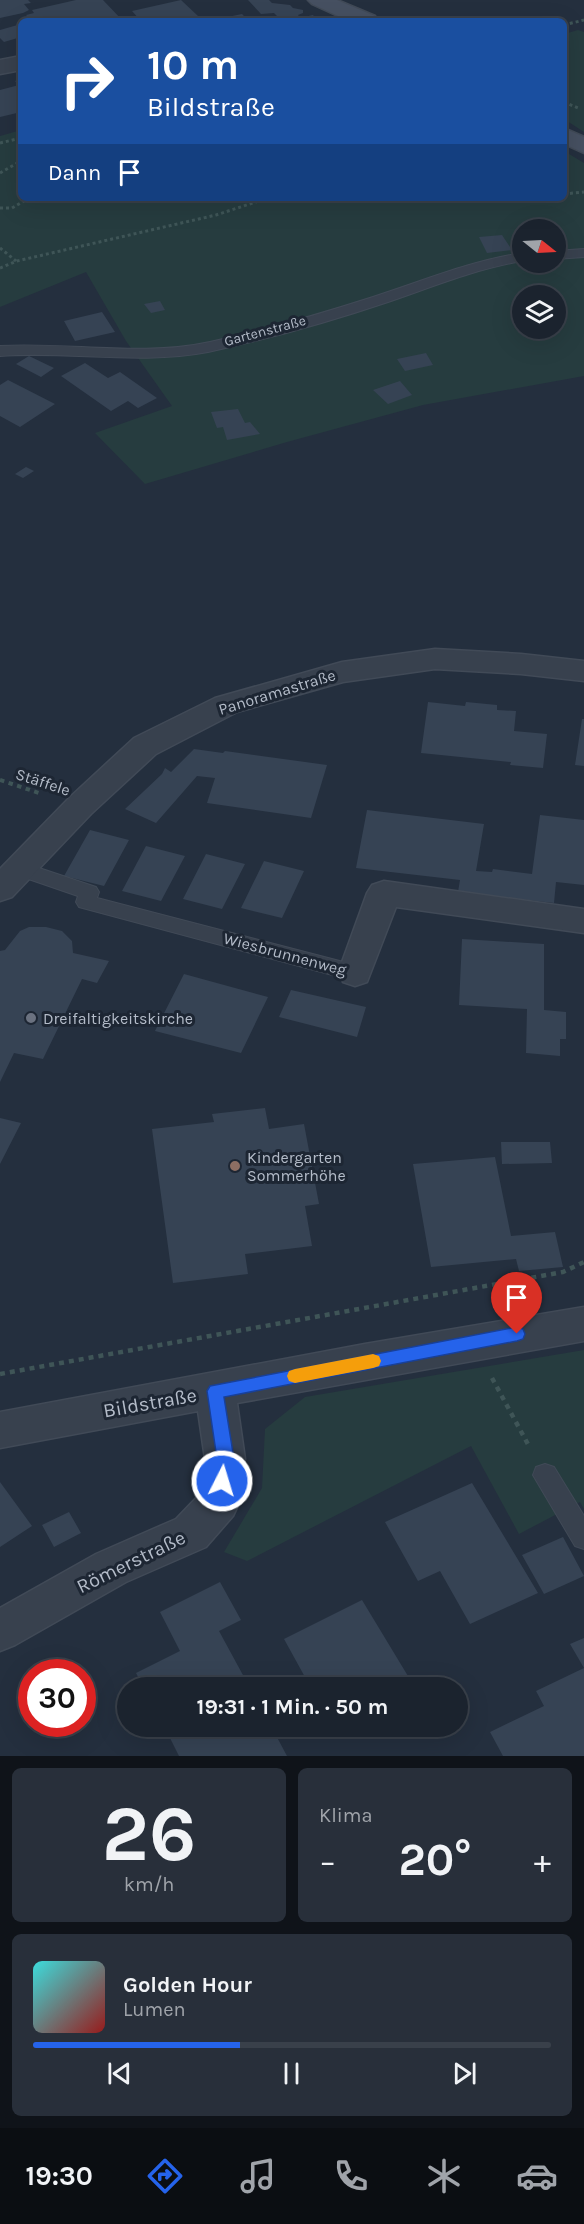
<!DOCTYPE html>
<html lang="de">
<meta charset="utf-8">
<style>
:root{--surface:#1b232e;--page:#282f3a;--text:#f1f3f6;--muted:#a0a4aa;--line:#39404a;--accent:#2563eb}
body{margin:0;font-family:Karla,sans-serif;background:var(--page);color:var(--text);height:100vh;display:flex;flex-direction:column;font-size:22px;white-space:nowrap}
*{box-sizing:border-box;margin:0}
p{font-size:20px;color:var(--muted)}
.icon{flex:none;width:33px;height:33px;fill:none;stroke:currentColor;stroke-width:2;stroke-linecap:round;stroke-linejoin:round}
.map{position:relative;height:1756px;overflow:hidden}
.panel{display:flex;flex-direction:column;gap:12px;padding:12px;background:#0f1319;flex:1}
.panel>*{flex:none}
.guide{position:absolute;left:18px;top:18px;width:549px;height:183px;border-radius:9px;box-shadow:0 6px 24px #0002,0 0 0 2px var(--line);background:#1a4fa0;color:#fff;overflow:hidden}
.needle{width:39px;rotate:108deg}
.buttons{position:absolute;left:512px;top:219px;display:grid;gap:12px}
.buttons a{display:grid;place-items:center;width:54px;height:54px;border-radius:50%;background:var(--surface);box-shadow:0 6px 24px #0002,0 0 0 2px var(--line);font-size:30px}
.speed{position:absolute;left:18px;top:1659px;display:flex;gap:12px;font-size:30px;font-weight:700;text-align:center}
.speed>*{display:grid;place-content:center;width:78px;height:78px;border-radius:50%;background:var(--surface);box-shadow:0 6px 24px #0002,0 0 0 2px var(--line);line-height:1}
.speed .limit{border:9px solid #d22;background:#fff;color:#111}
.pin{position:absolute;display:grid;place-items:center;width:51px;height:51px;color:#fff;margin:-62px -26px;border-radius:50% 50% 50% 0;rotate:-45deg;box-shadow:0 0 6px #0007}
.pin .icon{rotate:45deg}
.me{position:absolute;width:66px;margin:-33px;rotate:5deg;stroke-linejoin:round;filter:drop-shadow(0 0 4px #0008)}
.turn{display:flex;align-items:center;gap:21px;height:126px;padding:0 30px;font-size:27px}
.turn .icon{width:78px;height:78px;stroke-width:2.5}
.turn b{display:block;font-size:42px;line-height:51px}
.then{display:flex;align-items:center;height:57px;padding:0 30px;background:#0003;gap:12px;font-size:22px}
.big{font-size:45px;font-weight:700;line-height:1.1}
.panel .tile{flex:1;display:flex;flex-direction:column;justify-content:center;gap:9px;min-width:0;padding:0 21px;border-radius:9px;background:var(--page)}
.panel .dial{align-items:center;gap:0}
.dial b{font-size:78px;line-height:1}
.song{display:flex;align-items:center;gap:18px}
.cover{width:72px;height:72px;border-radius:9px;background:linear-gradient(135deg,hsl(180 70% 55%),hsl(0 70% 35%))}
.played{height:6px;border-radius:3px;background:linear-gradient(90deg,var(--accent) 40%,var(--line) 40%)}
.keys{display:flex;justify-content:space-around;direction:ltr}
.heat{display:flex;justify-content:space-between;align-items:center;font-size:33px;direction:ltr}
.panel .tiles{flex:1;display:grid;gap:12px;grid-template-columns:1fr 1fr}
.tile:last-child{grid-column:span 2}
.trip{position:absolute;left:117px;top:1677px;width:351px;height:60px;border-radius:30px;background:var(--surface);box-shadow:0 6px 24px #0002,0 0 0 2px var(--line);font-weight:700;line-height:60px;text-align:center}
.menu{display:flex;height:96px;justify-content:space-around;align-items:center;background:#0b0e12;color:var(--muted)}
.menu .icon{width:42px;height:42px}
.menu .current{color:var(--accent)}
.menu b{font-size:27px;color:var(--text)}
.map>svg:first-child{display:block}
.green{fill:#263c3f;fill-rule:evenodd}
.building{fill:#364354}
.lines{fill:none;stroke-linecap:round;stroke-linejoin:round}
.lane-casing{stroke:#414a57;stroke-width:2}
.street-casing{stroke:#414a57;stroke-width:3}
.secondary-casing{stroke:#414a57;stroke-width:3}
.path-far2{stroke:#3f5557;stroke-width:3;stroke-dasharray:3 3;stroke-linecap:butt}
.path-far1{stroke:#3f5557;stroke-width:4;stroke-dasharray:4.5 4.5;stroke-linecap:butt}
.path{stroke:#3f5557;stroke-width:4.5;stroke-dasharray:5 5;stroke-linecap:butt}
.lane{fill:#38414e;fill-rule:evenodd}
.street{fill:#38414e;fill-rule:evenodd}
.secondary{fill:#465061;fill-rule:evenodd}
.route{fill:#2563eb;stroke:#184099;stroke-width:1.5}
.slow{fill:#f59e0b}
.worship-dot{fill:#6b7280;stroke:#1d2633;stroke-width:2}
.education-dot{fill:#8d6e63;stroke:#1d2633;stroke-width:2}
.labels{text-anchor:middle;dominant-baseline:central;stroke-width:6;stroke-linejoin:round;paint-order:stroke}
.far-street-label{font-size:14px;fill:#b4bcc9;stroke:#1d2633}
.street-label{font-size:16px;fill:#b4bcc9;stroke:#1d2633}
.poi-label{font-size:16px;fill:#b4bcc9;stroke:#1d2633;text-anchor:start}
.near-street-label{font-size:20px;fill:#b4bcc9;stroke:#1d2633}
</style>
<div class="map">
<svg width="584" height="1756" viewBox="0 0 584 1756">
<rect width="100%" height="100%" fill="#242f3e"/>
<path class="green" d="M578 30 584 32V132L564 119V34Z
M21 130V198H564V151L584 163V376L423 405 287 442 145 484 95 433 172 406 126 341 86 272 0 307V136ZM522 230H555V262H522ZM522 296H555V328H522Z
M584 1350V1509L580 1502 519 1534 471 1446 247 1561 224 1552 262 1488 265 1429 305 1397Z"/>
<path class="building" d="M0 0H28L31 3 24 4 29 10 23 13 0 18Z
M76 0H103L123 21H32L26 15 34 13 32 10Z
M181 0 198 16 178 21H141L132 11Z
M248 0H269L272 3 290 5 293 8 303 10V13L298 15 300 18 313 15 317 21H282L274 13 261 14Z
M242 14 249 21H213V20Z
M21 24V37L4 42 0 38V30Z
M21 79V112L0 117V90L19 85 15 81Z
M502 235 512 250 487 253 479 237Z
M160 301 165 310 151 313 144 304Z
M102 312 115 332 75 341 64 321Z
M426 353 433 365 405 371 397 359Z
M29 356 54 368 41 377 16 364Z
M85 363 108 378 120 372 157 398 138 408 128 401 111 411 61 376Z
M8 380 55 404 20 427 0 416V385Z
M400 381 412 395 388 404 373 390Z
M238 409 245 423 250 422 260 434 227 440 223 427 217 428 211 412Z
M26 467 34 471 23 478 15 474Z
M428 702 465 706 466 702 497 705V710L516 711 514 731 547 734 543 768 510 765 511 762 421 753Z
M582 719H584V766L575 765Z
M194 749 223 753 225 751 327 765 311 818 207 803 215 778 197 776 156 823 125 809 162 774 165 768 171 772Z
M367 810 484 824 476 871 492 872 493 869 532 874 540 815 584 820V885L556 882 554 903 458 892 460 880 356 868Z
M90 830 129 840 104 886 64 876Z
M146 846 185 856 161 901 122 891Z
M206 854 245 864 222 909 183 899Z
M264 861 304 871 282 918 241 908Z
M29 927H46L62 931 72 941 73 953 109 961 97 983 82 979 43 1059 14 1053 0 1082V951L5 950 20 931Z
M462 939 544 944V1010L566 1012V1039H560V1056L526 1053 527 1009 459 1005Z
M184 974 268 997 241 1053 155 1031Z
M291 990 366 1007 357 1037 279 1017Z
M265 1108 269 1129 304 1124 319 1204 305 1206 312 1246 245 1254 248 1274 173 1283 152 1129 214 1122 212 1114Z
M0 1118 21 1123 0 1164Z
M501 1142H550L552 1163 502 1164Z
M495 1157 511 1236 555 1232 563 1267 519 1271 516 1259 431 1267 413 1164Z
M0 1482 32 1526 0 1547Z
M472 1483 538 1593 470 1624 440 1571 418 1581 385 1522Z
M69 1512 81 1533 54 1547 42 1525Z
M563 1537 584 1576 544 1594 522 1555Z
M220 1582 241 1620 219 1631 250 1688H144L136 1673 180 1651 160 1612Z
M362 1600 414 1686 311 1688 284 1639Z
M584 1638V1756H503L490 1732 544 1706 536 1691 584 1668 570 1644Z
M164 1726H271L287 1756H179Z"/>
<g class="lines">
<g class="lane-casing">
<path id="lane" d="M584 249V257L555 259V251Z
M522 253V261C475 269 432 287 388 302 329 322 268 339 208 352 140 365 69 351 0 356V346C70 342 141 357 210 342 265 330 320 314 373 297 423 281 470 261 522 253Z
M21 862 96 887 99 892 97 898 355 965 362 968 365 973 362 978 355 981 79 907 76 902 78 896 14 874 11 869 14 864Z
M545 1464 554 1467 584 1516V1549L575 1546 533 1475 536 1467Z"/>
</g>
<g class="street-casing">
<path id="street" d="M21 56V70L0 74V60Z
M435 649 521 654 584 661V681L521 674 435 669 343 682 237 712 156 754 91 814 12 897 0 901V869L69 798 134 738 215 698 342 662Z
M384 881 584 909V933L396 907 367 982 355 986 343 982 338 973 367 893 372 885Z
M584 1307V1341L237 1403 245 1459 239 1503 233 1516 206 1547 126 1582 15 1645 0 1651V1608L96 1554 176 1519 199 1495 205 1459 198 1411 0 1448V1412L365 1344Z"/>
</g>
<g class="secondary-casing">
<path id="secondary" d="M308 0H337L375 16 378 21H349L312 4Z
M564 128 584 137V153L564 144Z"/>
</g>
<path class="path-far2" d="M564 25 584 20
M564 102 578 108
M0 143 21 138
M0 173 21 161
M564 194 584 192
M0 208H12L29 198
M0 248 16 261
M0 268 17 261 216 215 268 198"/>
<path class="path-far1" d="M0 780 42 794"/>
<path class="path" d="M0 1374 563 1272 584 1262
M492 1378 530 1448"/>
<use href="#lane" class="lane"/>
<use href="#street" class="street"/>
<use href="#secondary" class="secondary"/>
</g>
<path class="route" d="M517 1327 523 1329 525 1334 523 1339 517 1341 224 1397 234 1459 228 1486 222 1489 216 1486 213 1481 217 1459 207 1391 210 1386Z"/>
<path class="slow" d="M373 1354 379 1356 381 1361 379 1366 373 1368 295 1383 289 1381 287 1376 289 1371 295 1369Z"/>
<circle class="worship-dot" cx="31" cy="1018" r="6"/>
<circle class="education-dot" cx="235" cy="1166" r="6"/>
<g class="labels">
<g class="far-street-label">
<text transform="translate(265 331) rotate(-15)">Gartenstraße</text>
</g>
<g class="street-label">
<text transform="translate(277 692) rotate(-17)">Panoramastraße</text>
<text transform="translate(43 782) rotate(18)">Stäffele</text>
<text transform="translate(285 954) rotate(15)">Wiesbrunnenweg</text>
</g>
<g class="poi-label">
<text x="43" y="1018">Dreifaltigkeitskirche</text>
<text x="247" y="1157">Kindergarten<tspan x="247" dy="18">Sommerhöhe</tspan></text>
</g>
<g class="near-street-label">
<text transform="translate(150 1403) rotate(-10)">Bildstraße</text>
<text transform="translate(131 1562) rotate(-26)">Römerstraße</text>
</g>
</g>
</svg>
<div class="buttons">
<a><svg class="needle" viewBox="-14 -14 28 28"><path d="M0-13l5 13h-10z" fill="#e53935"/><path d="M0 13l5-13h-10z" fill="#a0a4aa"/></svg></a>
<a><svg class="icon" aria-label="layers" viewBox="0 0 24 24"><path d="M12 4l9 5-9 5-9-5zM3 14l9 5 9-5"/></svg></a>
</div>
<div class="speed"><div class="limit">30</div></div>
<div class="pin" style="left:517px;top:1334px;background:#d93025"><svg class="icon" aria-label="arrive" viewBox="0 0 24 24"><path d="M6 21V4h12l-3 4 3 4H6"/></svg></div>
<svg class="me" style="left:222px;top:1481px" viewBox="-20 -20 40 40"><circle r="17" fill="#2563eb" stroke="#fff" stroke-width="3"/><path d="M0-11L8 9 0 5-8 9z" fill="#fff"/></svg>
<div class="trip">19:31 · 1 Min. · 50 m</div>
<div class="guide">
<div class="turn"><svg class="icon" aria-label="right" viewBox="0 0 24 24"><path d="M7 20v-9h11M14 6l5 5-5 5"/></svg><div><b>10 m</b>Bildstraße</div></div>
<div class="then">Dann<svg class="icon" aria-label="arrive" viewBox="0 0 24 24"><path d="M6 21V4h12l-3 4 3 4H6"/></svg></div>
</div>
</div>
<section class="panel">
<div class="tiles">
<div class="tile dial"><b>26</b><p>km/h</p></div>
<div class="tile"><p>Klima</p>
<div class="heat"><a>−</a><b class="big">20°</b><a>+</a></div>
</div>
<div class="tile">
<div class="song"><i class="cover"></i><div><b>Golden Hour</b><p>Lumen</p></div></div>
<div class="played"></div>
<div class="keys"><svg class="icon" aria-label="previous" viewBox="0 0 24 24"><path d="M18 5L8 12l10 7zM5 5v14"/></svg><svg class="icon" aria-label="pause" viewBox="0 0 24 24"><path d="M8 5v14M16 5v14"/></svg><svg class="icon" aria-label="next" viewBox="0 0 24 24"><path d="M6 5l10 7-10 7zM19 5v14"/></svg></div>
</div>
</div>
</section>
<nav class="menu">
<b>19:30</b>
<svg class="icon current" aria-label="directions" viewBox="0 0 24 24"><path d="M12 3l9 9-9 9-9-9zM9 14v-3h6M13 9l2 2-2 2"/></svg>
<svg class="icon" aria-label="music" viewBox="0 0 24 24"><path d="M9 18V5l10-2v13"/><circle cx="6" cy="18" r="3"/><circle cx="16" cy="16" r="3"/></svg>
<svg class="icon" aria-label="phone" viewBox="0 0 24 24"><path d="M5 4h4l2 5-3 2q2 4 5 5l2-3 5 2v4C11 20 4 13 5 4z"/></svg>
<svg class="icon" aria-label="climate" viewBox="0 0 24 24"><path d="M12 3v18M4 7l16 10M4 17L20 7"/></svg>
<svg class="icon" aria-label="car" viewBox="0 0 24 24"><path d="M5 17H2v-5l4-1 3-4h7l3 4 3 1v5h-3M9 17h6M6 11h13"/><circle cx="7" cy="17" r="2"/><circle cx="17" cy="17" r="2"/></svg>
</nav>
